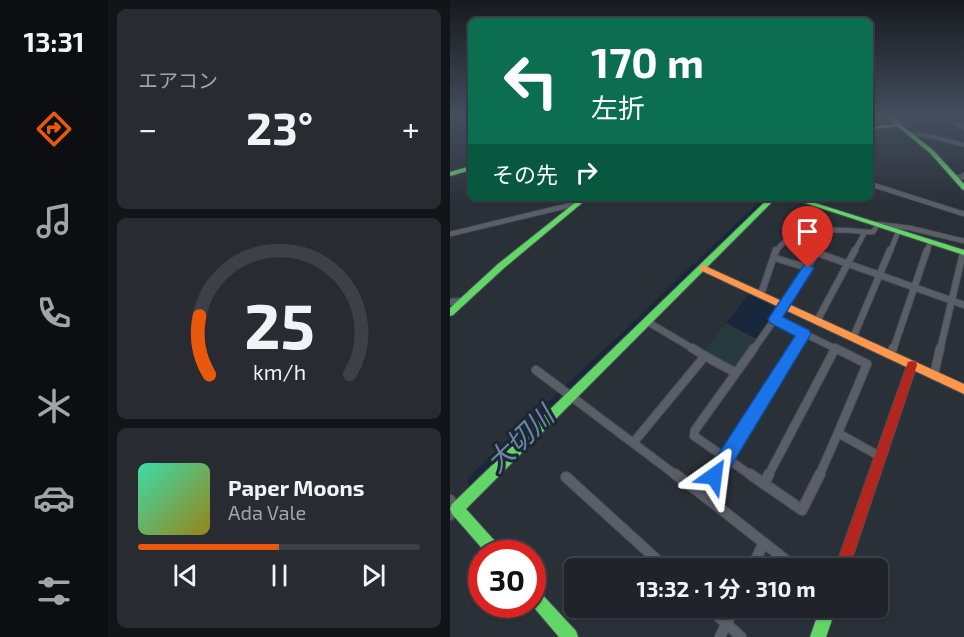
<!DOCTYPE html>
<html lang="ja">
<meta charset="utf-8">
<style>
:root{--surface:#20242a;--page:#282c32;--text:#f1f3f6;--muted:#a2a4a8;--line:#3d4147;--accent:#ea580c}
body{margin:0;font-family:"Exo 2","Noto Sans JP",sans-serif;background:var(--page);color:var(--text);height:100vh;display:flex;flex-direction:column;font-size:22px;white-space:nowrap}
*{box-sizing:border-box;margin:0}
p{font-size:20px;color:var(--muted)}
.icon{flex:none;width:33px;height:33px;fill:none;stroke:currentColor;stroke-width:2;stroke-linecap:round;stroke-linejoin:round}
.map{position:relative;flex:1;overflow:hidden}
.details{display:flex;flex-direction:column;gap:9px;padding:9px;background:#121417;width:342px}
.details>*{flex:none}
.hud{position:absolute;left:18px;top:18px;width:405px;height:183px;border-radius:9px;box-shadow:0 2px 4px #0004,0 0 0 2px var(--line);background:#0b6e4f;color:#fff;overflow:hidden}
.speed{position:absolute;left:18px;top:540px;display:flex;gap:12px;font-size:30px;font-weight:700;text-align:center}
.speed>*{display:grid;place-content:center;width:78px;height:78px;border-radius:50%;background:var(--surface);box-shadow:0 2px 4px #0004,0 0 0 2px var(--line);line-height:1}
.speed .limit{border:9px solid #d22;background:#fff;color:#111}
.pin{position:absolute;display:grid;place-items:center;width:51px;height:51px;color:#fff;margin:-62px -26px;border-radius:50% 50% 50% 0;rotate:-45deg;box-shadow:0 0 6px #0007}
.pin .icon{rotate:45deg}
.me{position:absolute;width:66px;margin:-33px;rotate:31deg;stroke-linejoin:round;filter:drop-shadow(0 0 4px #0008)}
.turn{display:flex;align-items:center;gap:21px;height:126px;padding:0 24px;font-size:27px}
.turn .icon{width:78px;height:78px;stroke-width:2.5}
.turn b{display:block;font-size:42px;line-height:51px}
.then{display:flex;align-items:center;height:57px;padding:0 24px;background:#0003;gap:12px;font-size:22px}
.big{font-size:45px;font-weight:700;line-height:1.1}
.details .tile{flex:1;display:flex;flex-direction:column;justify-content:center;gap:9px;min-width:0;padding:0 21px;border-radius:9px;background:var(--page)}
.details .dial{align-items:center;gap:0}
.dial svg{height:156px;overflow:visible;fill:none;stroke:var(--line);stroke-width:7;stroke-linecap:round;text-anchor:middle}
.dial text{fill:var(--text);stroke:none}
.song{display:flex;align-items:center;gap:18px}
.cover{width:72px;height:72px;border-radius:9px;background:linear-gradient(135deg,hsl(160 70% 55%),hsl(50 70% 35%))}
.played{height:6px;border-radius:3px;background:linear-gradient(90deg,var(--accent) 50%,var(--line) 50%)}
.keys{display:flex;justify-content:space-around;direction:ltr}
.heat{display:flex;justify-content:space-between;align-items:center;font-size:33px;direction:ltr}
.trip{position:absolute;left:114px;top:558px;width:324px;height:60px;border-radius:9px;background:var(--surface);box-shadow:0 2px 4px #0004,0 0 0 2px var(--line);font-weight:700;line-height:60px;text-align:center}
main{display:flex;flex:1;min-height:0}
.dock{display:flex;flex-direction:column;width:108px;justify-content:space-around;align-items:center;background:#0d0e11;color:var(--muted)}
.dock .icon{width:42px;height:42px}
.dock .active{color:var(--accent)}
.dock b{font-size:27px;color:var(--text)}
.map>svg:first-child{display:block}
.green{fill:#273a3e}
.water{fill:#19273c}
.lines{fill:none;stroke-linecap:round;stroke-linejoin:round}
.river{fill:#19273c;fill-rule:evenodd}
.street-far4-casing{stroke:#484c55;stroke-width:5}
.street-far3-casing{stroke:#484c55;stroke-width:6}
.street-far2-casing{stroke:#484c55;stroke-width:8}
.street-far1-casing{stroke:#484c55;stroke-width:10}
.street-casing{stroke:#484c55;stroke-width:12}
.fast-casing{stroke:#484c55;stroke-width:2}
.slow-casing{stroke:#484c55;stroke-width:2}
.jam-casing{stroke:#484c55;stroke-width:2}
.street-far4{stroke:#5a5e66;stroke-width:4}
.street-far3{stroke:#5a5e66;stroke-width:4.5}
.street-far2{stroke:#5a5e66;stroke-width:6}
.street-far1{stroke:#5a5e66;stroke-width:8}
.street{stroke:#5a5e66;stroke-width:10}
.fast{fill:#63d668;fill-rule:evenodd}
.slow{fill:#ff974d;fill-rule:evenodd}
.jam{fill:#b3261e;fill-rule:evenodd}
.route{fill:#1a73e8;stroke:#114b97;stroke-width:1.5}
.labels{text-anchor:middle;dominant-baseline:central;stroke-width:6;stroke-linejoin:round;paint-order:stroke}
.near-water-label{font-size:27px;font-style:italic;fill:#6d86a8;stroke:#1d2633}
</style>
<main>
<nav class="dock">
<b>13:31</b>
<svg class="icon active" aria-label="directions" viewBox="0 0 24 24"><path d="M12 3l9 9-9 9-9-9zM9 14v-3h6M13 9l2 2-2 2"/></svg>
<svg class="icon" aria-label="music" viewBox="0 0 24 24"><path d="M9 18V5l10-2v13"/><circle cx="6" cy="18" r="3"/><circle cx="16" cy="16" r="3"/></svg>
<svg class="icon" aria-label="phone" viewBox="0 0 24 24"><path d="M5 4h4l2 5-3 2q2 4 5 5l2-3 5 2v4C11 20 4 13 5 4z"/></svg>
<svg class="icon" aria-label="climate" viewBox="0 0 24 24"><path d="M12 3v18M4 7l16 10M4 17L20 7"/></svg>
<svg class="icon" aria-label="car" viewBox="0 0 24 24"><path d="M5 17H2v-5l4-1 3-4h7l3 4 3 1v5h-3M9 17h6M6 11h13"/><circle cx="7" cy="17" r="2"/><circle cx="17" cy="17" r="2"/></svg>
<svg class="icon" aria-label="filters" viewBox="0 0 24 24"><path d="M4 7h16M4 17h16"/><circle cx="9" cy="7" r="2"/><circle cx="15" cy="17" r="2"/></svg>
</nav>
<section class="details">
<div class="tile"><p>エアコン</p>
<div class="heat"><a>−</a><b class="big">23°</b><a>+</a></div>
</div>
<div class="tile dial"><svg viewBox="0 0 100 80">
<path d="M14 69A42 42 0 1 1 86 69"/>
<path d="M14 69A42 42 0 0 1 9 39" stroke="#ea580c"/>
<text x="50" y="56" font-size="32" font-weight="700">25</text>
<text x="50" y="72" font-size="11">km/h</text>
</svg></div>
<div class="tile">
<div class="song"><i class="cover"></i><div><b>Paper Moons</b><p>Ada Vale</p></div></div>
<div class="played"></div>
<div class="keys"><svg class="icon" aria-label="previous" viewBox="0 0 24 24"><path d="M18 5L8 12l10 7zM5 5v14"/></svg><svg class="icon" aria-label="pause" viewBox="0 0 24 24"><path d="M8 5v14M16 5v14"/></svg><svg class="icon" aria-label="next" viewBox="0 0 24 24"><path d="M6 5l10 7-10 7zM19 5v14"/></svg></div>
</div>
</section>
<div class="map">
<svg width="514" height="637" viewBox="0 0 514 637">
<rect width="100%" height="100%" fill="#2a3038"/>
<path class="green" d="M276 323 307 339 286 367 283 368 254 352Z"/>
<path class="water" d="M299 294 327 306 328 310 307 339 276 323Z"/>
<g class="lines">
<path class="river" d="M313 198H321L254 264 250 265 249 268 125 392 121 394 119 398 29 487 24 489 19 487 17 482 19 477 111 390 115 388 117 384 190 316 243 264 247 263 248 260Z"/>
<g class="street-far4-casing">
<path id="street-far4" d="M506 124 514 128
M461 134 481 136 514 145"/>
</g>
<g class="street-far3-casing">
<path id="street-far3" d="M506 177H514V175
M420 184 514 214
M426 224 460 228 514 241
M0 234 129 203
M335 242 363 252
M326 252C343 222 394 231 423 232L427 226
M367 252 380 231
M404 252 415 232
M440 252 448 232
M477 252 480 242"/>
</g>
<g class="street-far2-casing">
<path id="street-far2" d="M359 250 514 305
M325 258 358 268
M311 294 326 250
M0 302 13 301
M325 319 388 350
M367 321 405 250
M198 322 245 350
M403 338 440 250
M303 350 334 306 368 250
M344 350 354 334
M443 350 477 250
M490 350 513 253"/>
</g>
<g class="street-far1-casing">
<path id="street-far1" d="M242 348 255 356
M385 348 417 364 388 433
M441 355 443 348
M86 370 183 443
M286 373 304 348
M484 375 490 348
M276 458 302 476
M276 458 345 348
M227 476 183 443 255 356 286 373 245 430 244 436 276 458
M265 476 276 458
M318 476 385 349
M369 476 388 433 431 457"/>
</g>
<g class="street-casing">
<path id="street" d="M225 474 253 495 266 474
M300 474 352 510 370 474
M116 477 216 568
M314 484 319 474
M253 495 346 568
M0 500 7 509 0 515
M302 568 313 544
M259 608 291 637
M270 637 284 608"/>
</g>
<g class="fast-casing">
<path id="fast" d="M435 116H440L484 151 514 184V190L512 189 480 153Z
M21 166V170L0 176V172Z
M131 198H138L54 268 3 315 0 316V308L48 264Z
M319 198H326L16 509 52 549 54 554H37L2 514 0 509 2 504Z
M340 198H349L514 250V255Z
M82 587 87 589 126 631 128 637H109L81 604H82Z
M370 608H386L376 637H360Z"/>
</g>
<g class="slow-casing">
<path id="slow" d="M452 124V125L450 126 420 129V127Z
M253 265 514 384V394L250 270 249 268Z"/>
</g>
<g class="jam-casing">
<path id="jam" d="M462 361 466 362 467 365 399 568H385L457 365 458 362Z"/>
</g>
<use href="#street-far4" class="street-far4"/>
<use href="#street-far3" class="street-far3"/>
<use href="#street-far2" class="street-far2"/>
<use href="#street-far1" class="street-far1"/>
<use href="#street" class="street"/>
<use href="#fast" class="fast"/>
<use href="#slow" class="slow"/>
<use href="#jam" class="jam"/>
</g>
<linearGradient id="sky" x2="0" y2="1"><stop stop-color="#171a1f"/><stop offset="0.57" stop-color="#444e5e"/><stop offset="1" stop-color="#444e5e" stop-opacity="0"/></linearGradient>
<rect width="514" height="205" fill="url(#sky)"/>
<path class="route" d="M358 264 364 268 333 317 359 330 361 334 271 483 264 486 258 483 255 476 258 470 345 336 320 323 318 319 354 265Z"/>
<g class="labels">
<g class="near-water-label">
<text transform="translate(69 438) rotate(-44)">大切川</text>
</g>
</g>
</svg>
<div class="speed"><div class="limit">30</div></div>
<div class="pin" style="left:358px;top:268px;background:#d93025"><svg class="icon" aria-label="arrive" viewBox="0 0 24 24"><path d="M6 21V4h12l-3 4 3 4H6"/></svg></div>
<svg class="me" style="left:264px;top:476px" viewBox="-20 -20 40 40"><path d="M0-17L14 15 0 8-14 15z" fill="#1a73e8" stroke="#fff" stroke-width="4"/></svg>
<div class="trip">13:32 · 1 分 · 310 m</div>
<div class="hud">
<div class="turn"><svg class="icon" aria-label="left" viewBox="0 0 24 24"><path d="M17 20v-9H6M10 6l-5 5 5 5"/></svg><div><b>170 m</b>左折</div></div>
<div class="then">その先<svg class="icon" aria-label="right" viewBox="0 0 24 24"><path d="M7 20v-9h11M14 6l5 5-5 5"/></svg></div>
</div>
</div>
</main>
